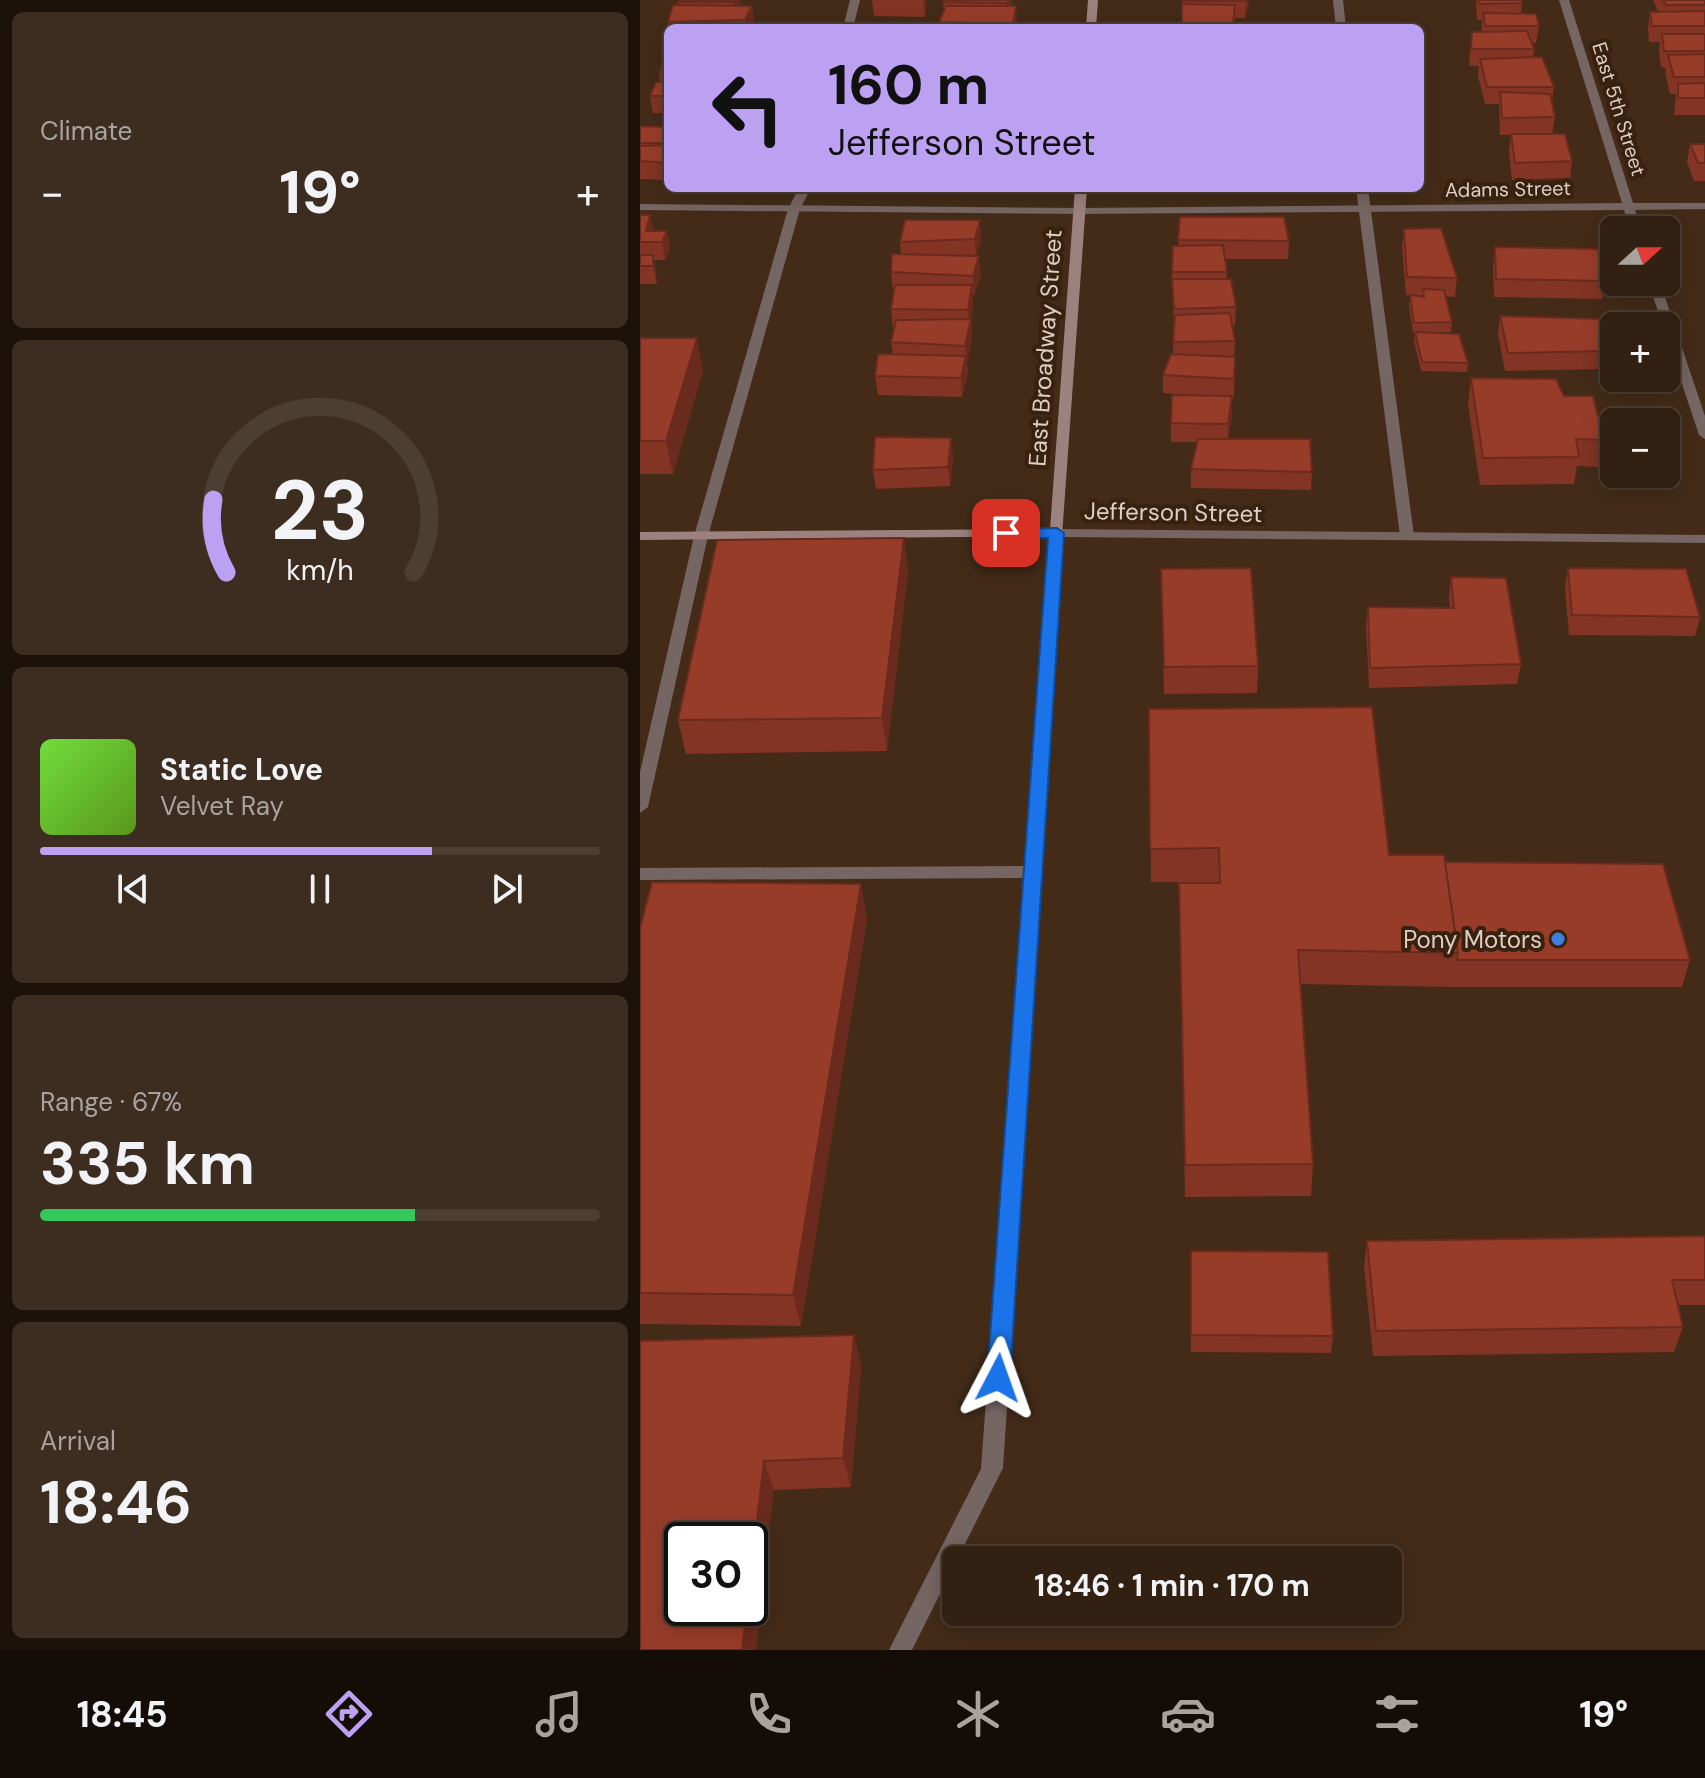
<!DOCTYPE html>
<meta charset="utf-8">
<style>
:root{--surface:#322012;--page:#3d2d20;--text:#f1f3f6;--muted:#a8a39f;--line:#4d3e32;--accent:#bca0f2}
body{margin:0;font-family:"DM Sans",sans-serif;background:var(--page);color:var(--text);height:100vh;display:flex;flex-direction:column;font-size:30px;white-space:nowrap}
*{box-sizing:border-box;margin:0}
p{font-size:26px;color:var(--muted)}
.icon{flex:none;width:44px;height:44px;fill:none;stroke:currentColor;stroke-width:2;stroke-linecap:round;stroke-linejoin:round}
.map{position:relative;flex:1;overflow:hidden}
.details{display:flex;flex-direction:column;gap:12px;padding:12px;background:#1c120a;width:640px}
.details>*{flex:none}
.top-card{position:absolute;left:24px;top:24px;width:760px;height:168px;border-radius:12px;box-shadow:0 4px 20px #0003,0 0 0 2px var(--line);background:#bca0f2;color:#111;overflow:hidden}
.needle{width:52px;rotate:69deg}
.buttons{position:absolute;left:960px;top:216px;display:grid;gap:16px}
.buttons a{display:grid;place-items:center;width:80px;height:80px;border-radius:12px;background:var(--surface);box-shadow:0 4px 20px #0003,0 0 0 2px var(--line);font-size:40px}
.speed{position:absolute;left:24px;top:1522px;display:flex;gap:16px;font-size:40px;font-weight:700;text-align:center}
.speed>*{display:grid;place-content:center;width:104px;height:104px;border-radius:50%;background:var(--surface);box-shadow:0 4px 20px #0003,0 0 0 2px var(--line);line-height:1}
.speed .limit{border:4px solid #111;border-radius:12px;background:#fff;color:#111}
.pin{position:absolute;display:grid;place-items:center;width:68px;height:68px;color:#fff;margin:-34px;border-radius:16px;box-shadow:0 4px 12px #0006}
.me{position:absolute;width:88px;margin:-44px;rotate:4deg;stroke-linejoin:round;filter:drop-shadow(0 0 6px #0008)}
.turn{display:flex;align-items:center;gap:28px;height:168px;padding:0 32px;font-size:36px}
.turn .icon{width:104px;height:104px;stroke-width:2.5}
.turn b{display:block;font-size:56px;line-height:68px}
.big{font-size:60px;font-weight:700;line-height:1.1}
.details .card{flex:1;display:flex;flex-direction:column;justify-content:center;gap:12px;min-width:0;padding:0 28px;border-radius:12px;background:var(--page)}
.details .dial{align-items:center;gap:0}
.dial svg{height:208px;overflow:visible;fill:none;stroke:var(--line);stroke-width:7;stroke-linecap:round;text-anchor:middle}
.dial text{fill:var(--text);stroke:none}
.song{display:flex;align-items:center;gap:24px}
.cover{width:96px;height:96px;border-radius:12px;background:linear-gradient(135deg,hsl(100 70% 55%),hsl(90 70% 35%))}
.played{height:8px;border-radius:4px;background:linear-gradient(90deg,var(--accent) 70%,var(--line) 70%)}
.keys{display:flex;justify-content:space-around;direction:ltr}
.heat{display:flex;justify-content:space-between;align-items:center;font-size:44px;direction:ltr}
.charge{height:12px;border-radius:6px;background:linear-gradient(90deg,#34c759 67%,var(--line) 0)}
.trip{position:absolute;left:302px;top:1546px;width:460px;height:80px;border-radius:12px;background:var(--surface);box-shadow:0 4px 20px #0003,0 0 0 2px var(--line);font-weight:700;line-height:80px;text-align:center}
.menu{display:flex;height:128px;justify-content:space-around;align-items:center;background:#140d07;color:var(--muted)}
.menu .icon{width:56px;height:56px}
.menu .on{color:var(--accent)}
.menu b{font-size:36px;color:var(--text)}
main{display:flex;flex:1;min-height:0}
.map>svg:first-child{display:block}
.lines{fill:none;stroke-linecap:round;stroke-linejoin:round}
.lane{fill:#756563;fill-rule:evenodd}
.street{fill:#756563;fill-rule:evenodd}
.secondary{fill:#9c827e;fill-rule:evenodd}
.wall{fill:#833424}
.shaded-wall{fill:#6a2a1d}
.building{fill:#983c2a;stroke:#6a2a1d;stroke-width:2}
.route{fill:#1a73e8;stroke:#114b97;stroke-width:2}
.shop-dot{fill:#3f7fe0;stroke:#38210e;stroke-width:3}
.labels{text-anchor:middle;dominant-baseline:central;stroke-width:8;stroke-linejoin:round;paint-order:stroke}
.far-street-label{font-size:20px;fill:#decec3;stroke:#38210e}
.street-label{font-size:24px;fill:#decec3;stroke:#38210e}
.poi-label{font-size:24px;fill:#decec3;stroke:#38210e;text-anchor:end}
</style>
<main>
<section class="details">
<div class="card"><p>Climate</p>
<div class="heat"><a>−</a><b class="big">19°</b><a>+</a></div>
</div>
<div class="card dial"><svg viewBox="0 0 100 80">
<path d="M14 69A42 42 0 1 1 86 69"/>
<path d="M14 69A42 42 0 0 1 9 41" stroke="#bca0f2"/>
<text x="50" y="56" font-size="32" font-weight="700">23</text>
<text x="50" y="72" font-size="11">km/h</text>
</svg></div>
<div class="card">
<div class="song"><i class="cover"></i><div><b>Static Love</b><p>Velvet Ray</p></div></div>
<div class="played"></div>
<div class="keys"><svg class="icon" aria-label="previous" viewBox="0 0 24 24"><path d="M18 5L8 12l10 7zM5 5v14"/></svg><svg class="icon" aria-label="pause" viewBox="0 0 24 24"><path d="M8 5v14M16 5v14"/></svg><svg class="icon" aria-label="next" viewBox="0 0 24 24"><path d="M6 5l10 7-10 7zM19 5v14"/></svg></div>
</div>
<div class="card"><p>Range · 67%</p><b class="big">335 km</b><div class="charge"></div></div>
<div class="card"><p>Arrival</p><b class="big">18:46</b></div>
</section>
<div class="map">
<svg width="1065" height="1650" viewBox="0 0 1065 1650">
<rect width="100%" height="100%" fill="#432b18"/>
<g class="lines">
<path class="lane" d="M210 0H220L213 28H203Z
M693 0H703L706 28H696Z
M159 188H171L160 209 68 536 8 807 0 813V772L54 536 148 209Z
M716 188H728L774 536 767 540 760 536Z
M393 866 399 868 401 872 399 876 393 878 0 880V868Z
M352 1458 359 1461 363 1468 272 1650H249L345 1461Z"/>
<path class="street" d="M919 0H929L993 203H1065V209L995 210 1002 230H990L984 210 439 214 0 210V204L439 208 982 203Z
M1008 282H1020L1065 416V439L1059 435 1026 336V326H1023Z
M417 529 1065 535V543L424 537 363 1468 359 1475 352 1478 345 1475 341 1468 410 533Z"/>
<path class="secondary" d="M448 0H458L456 28H446Z
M435 188H447L422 536 0 540V532L410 529Z"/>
</g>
<path class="wall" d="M232 0H286L285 17 234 16Z
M372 0 371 6H376V28H299V22L304 11 303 2Z
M543 0H609L605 18H595L594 28H542Z
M836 0H882L881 14 899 26 896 43H892L894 49 893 57 914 87 912 101 915 117 912 134 932 161 930 178 872 180 869 151 871 135H860L859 104H845L838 76 839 66H829L832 32H842V20H837Z
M1013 0H1065V115H1034L1036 94H1030L1025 72 1026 68 1021 67 1019 51 1020 42H1009L1008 29 1010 12H1018Z
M38 2 100 3 99 6H112L114 22 112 28H29L28 22 39 5Z
M28 34V113H13L10 96 20 82 19 77 23 59 22 52Z
M0 126 28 127V180L0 179Z
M1050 144H1065V181H1054L1047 162Z
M0 215H10L13 231H27L30 249 25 260H14L17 284H0Z
M540 217 649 241 648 259H585L587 279 596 307 595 326H592L595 341 594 357H595L594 398H592V415L588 439 672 472 671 490 551 488V469L557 442H531V423L563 396 523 393V375L533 354 534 327 532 272 538 246Z
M764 229 817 278 815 297 805 296 812 322 811 332H786L828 363 827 372 781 371 774 341 775 332H773L769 305 770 295 782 296V295H766L762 247Z
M341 238 336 256 341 275 334 295 332 294 333 303 331 319 332 337 327 363 328 374 322 397 238 395 235 376 253 354 251 342 255 328H253L251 309 255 291H253L251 272 261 254 260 242Z
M855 247 965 281 962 299 854 297 853 266Z
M860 316 967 351 964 369 865 371 858 334Z
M0 338 63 370 33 474H0Z
M831 378 924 396 964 440 959 467 937 466 934 484 840 485 828 404Z
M313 456 310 486 236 489 233 470Z
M264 538 268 571 247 751 46 754 38 720Z
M928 568 1060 617 1055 636 929 635 925 588Z
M521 569 618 666 617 693 524 694Z
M811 577 881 664 877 684 729 688 726 626 728 607 810 608 809 597Z
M509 709 749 855 805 862 1050 960 1042 987H812L660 984 673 1164 671 1196 545 1197 539 883H578V882H511Z
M227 918 161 1326 0 1324V928Z
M1065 1236V1305H1038L1043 1327 1034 1352 733 1356 724 1267 727 1241Z
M551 1251 693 1336 691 1353 551 1352Z
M214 1335 221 1366 211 1487 134 1490 0 1341Z"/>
<path class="shaded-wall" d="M93 0H99L100 3 95 19Z
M283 0H286L285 17Z
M368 0H372L368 20 367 3Z
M606 0H609V2L605 18Z
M112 6 114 22 112 28H106L105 20Z
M376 6 377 23 376 28H373Z
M10 215 14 233 6 231Z
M340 220 341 238 336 257 335 239Z
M27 231 30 249 25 260 22 242Z
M13 255 16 273 17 284 13 266Z
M339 256 341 275 334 295 333 276Z
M332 285 333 303 331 319 332 337 327 363 328 374 322 397 321 378 326 357 325 346 329 326 328 310Z
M57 338 63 370 33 474 26 441Z
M592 396V415L588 442V424Z
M311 438 313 456 310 486 308 467Z
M264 538 268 571 247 751 242 718Z
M221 884 227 918 161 1326 153 1295Z
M214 1335 221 1366 211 1487 203 1458Z
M124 1461 134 1490 116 1650H102L107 1608H110V1583Z"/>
<path class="building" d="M40 0H93L92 2H38Z
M305 0H368L367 3 303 2Z
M543 0H606V1H543Z
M838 0H882V3L839 4Z
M1023 0H1065V5H1026Z
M542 4 595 5 593 24 542 27Z
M33 5 112 6 105 20 28 22Z
M306 6H376L373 24 299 22Z
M1065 11V26H1012L1010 12Z
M843 13 896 14 899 26H845Z
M887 31 894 49H831L832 32Z
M25 34H28V52H22Z
M1022 34H1065V51H1024Z
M1065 54V77H1034L1028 55Z
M902 57 914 87H847L840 59Z
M23 59H28V77H19Z
M16 82H28V96H10Z
M1065 83V98H1038V84Z
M860 92 910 94 915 117 862 118Z
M0 126 28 127V143H0Z
M871 134H925L932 161 875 163Z
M1050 144H1065V163H1058Z
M28 145V163L0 161V146Z
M0 215H10L6 231H27L22 242H0Z
M540 217H644L649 241 538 240Z
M265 220H340L335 239 260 242Z
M801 228 817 278 767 277 764 229Z
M583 245 587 272H532L533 246Z
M855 247 958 249 965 281 856 279Z
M252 254 339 256 333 276 251 272Z
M0 255H13V266H0Z
M532 279H591L596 307 534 309Z
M255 285H332L328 310 251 309Z
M783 289 804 290 812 322 774 323 770 295 784 297Z
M590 313 595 341 533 342 535 315Z
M860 316 963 319 967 351 868 353Z
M331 319 325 346 251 342 256 320Z
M775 332 819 334 828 363 782 362Z
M0 338H57L26 441H0Z
M238 354 326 356 321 378 235 376Z
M531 354 595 357 594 379 523 375Z
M831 378 916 379 924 396H953L964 440 936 439 939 457 843 458Z
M532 395 592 396 588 424 531 423Z
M235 437 311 438 308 467 233 470Z
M558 439H670L672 472 551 469Z
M264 538 242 718 38 720 77 540Z
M611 568 618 666 524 667 521 569Z
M928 568 1046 569 1060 617 932 615Z
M811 577 866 578 881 664 730 668 728 607 814 608Z
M732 707 749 855H804L818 953 658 950 673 1164 545 1165 539 883H580L579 848 510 849 509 709Z
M805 862 1023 864 1050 960H817L818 953Z
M12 882 221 884 153 1295 0 1293V928Z
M1065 1236V1280H1032L1043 1327 736 1331 727 1241Z
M551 1251 688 1252 693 1336 551 1335Z
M214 1335 203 1458 124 1461 110 1583V1540H42V1608H107L102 1650H0V1341Z"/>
<path class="route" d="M417 528 424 533 370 1378 367 1386 358 1389 350 1386 347 1378 408 538H366L358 533 366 529Z"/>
<circle class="shop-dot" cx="918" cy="939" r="8"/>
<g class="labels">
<g class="far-street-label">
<text transform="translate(979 109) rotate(73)">East 5th Street</text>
<text transform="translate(868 189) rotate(-1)">Adams Street</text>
</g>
<g class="street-label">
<text transform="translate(405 348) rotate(-86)">East Broadway Street</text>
<text transform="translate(533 512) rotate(1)">Jefferson Street</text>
</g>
<g class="poi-label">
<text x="902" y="939">Pony Motors</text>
</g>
</g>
</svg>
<div class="buttons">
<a><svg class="needle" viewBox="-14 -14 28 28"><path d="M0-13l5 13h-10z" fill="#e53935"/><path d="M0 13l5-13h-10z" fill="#a8a39f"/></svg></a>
<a>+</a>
<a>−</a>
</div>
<div class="speed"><div class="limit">30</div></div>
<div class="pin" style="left:366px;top:533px;background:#d93025"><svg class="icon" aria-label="arrive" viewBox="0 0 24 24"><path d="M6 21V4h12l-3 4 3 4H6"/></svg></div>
<svg class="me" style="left:358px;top:1378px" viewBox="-20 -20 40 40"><path d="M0-17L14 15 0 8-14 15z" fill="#1a73e8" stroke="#fff" stroke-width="4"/></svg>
<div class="trip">18:46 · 1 min · 170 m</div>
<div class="top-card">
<div class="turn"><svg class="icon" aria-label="left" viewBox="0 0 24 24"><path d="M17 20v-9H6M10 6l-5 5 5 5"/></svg><div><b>160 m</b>Jefferson Street</div></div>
</div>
</div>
</main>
<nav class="menu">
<b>18:45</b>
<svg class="icon on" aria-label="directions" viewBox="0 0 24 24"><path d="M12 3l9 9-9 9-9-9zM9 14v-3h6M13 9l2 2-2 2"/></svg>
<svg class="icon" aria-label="music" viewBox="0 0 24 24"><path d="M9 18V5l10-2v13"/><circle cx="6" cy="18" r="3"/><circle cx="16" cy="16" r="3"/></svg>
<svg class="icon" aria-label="phone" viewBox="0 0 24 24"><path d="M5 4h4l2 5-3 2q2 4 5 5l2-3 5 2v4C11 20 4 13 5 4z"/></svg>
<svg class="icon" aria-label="climate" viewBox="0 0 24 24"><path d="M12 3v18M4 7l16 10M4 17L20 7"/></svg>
<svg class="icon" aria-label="car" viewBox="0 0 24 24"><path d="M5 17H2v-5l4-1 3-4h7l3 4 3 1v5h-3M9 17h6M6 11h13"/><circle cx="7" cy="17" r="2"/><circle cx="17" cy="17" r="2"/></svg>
<svg class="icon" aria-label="filters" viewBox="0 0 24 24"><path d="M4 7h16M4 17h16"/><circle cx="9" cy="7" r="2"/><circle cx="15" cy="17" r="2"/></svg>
<b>19°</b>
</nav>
